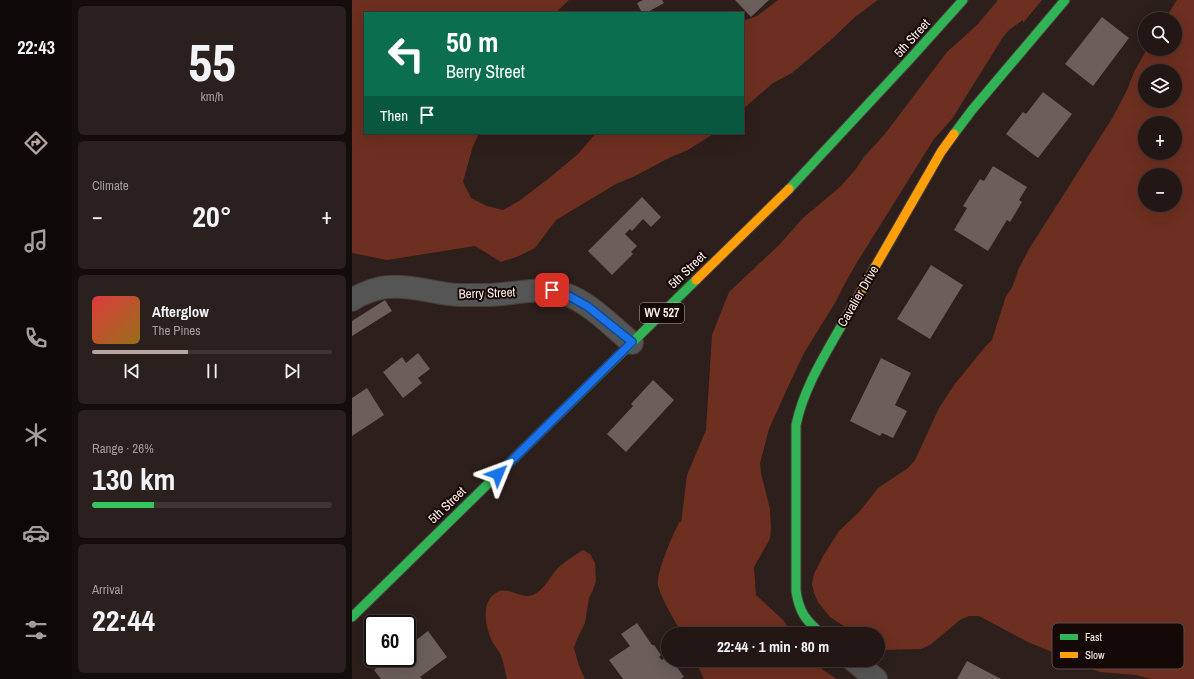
<!DOCTYPE html>
<meta charset="utf-8">
<style>
:root{--surface:#221714;--page:#2a201d;--text:#f1f3f6;--muted:#a29fa0;--line:#3f3634;--accent:#b6a5a0}
body{margin:0;font-family:"Archivo Narrow",sans-serif;background:var(--page);color:var(--text);height:100vh;display:flex;flex-direction:column;font-size:15px;white-space:nowrap}
*{box-sizing:border-box;margin:0}
p{font-size:13px;color:var(--muted)}
.icon{flex:none;width:22px;height:22px;fill:none;stroke:currentColor;stroke-width:2;stroke-linecap:round;stroke-linejoin:round}
.map{position:relative;flex:1;overflow:hidden}
.panel{display:flex;flex-direction:column;gap:6px;padding:6px;background:#130d0b;width:280px}
.panel>*{flex:none}
.hud{position:absolute;left:12px;top:12px;width:380px;height:122px;border-radius:0px;box-shadow:0 4px 16px #0002,0 0 0 1px var(--line);background:#0b6e4f;color:#fff;overflow:hidden}
.tools{position:absolute;left:786px;top:12px;display:grid;gap:8px}
.tools a{display:grid;place-items:center;width:44px;height:44px;border-radius:50%;background:var(--surface);box-shadow:0 4px 16px #0002,0 0 0 1px var(--line);font-size:20px}
.speed{position:absolute;left:12px;top:615px;display:flex;gap:8px;font-size:20px;font-weight:700;text-align:center}
.speed>*{display:grid;place-content:center;width:52px;height:52px;border-radius:50%;background:var(--surface);box-shadow:0 4px 16px #0002,0 0 0 1px var(--line);line-height:1}
.speed .limit{border:2px solid #111;border-radius:6px;background:#fff;color:#111}
.pin{position:absolute;display:grid;place-items:center;width:34px;height:34px;color:#fff;margin:-17px;border-radius:8px;box-shadow:0 2px 6px #0006}
.me{position:absolute;width:44px;margin:-22px;rotate:46deg;stroke-linejoin:round;filter:drop-shadow(0 0 3px #0008)}
.turn{display:flex;align-items:center;gap:14px;height:84px;padding:0 16px;font-size:18px}
.turn .icon{width:52px;height:52px;stroke-width:2.5}
.turn b{display:block;font-size:28px;line-height:34px}
.then{display:flex;align-items:center;height:38px;padding:0 16px;background:#0003;gap:8px;font-size:15px}
.big{font-size:30px;font-weight:700;line-height:1.1}
.panel .card{flex:1;display:flex;flex-direction:column;justify-content:center;gap:6px;min-width:0;padding:0 14px;border-radius:6px;background:var(--page)}
.panel .dial{align-items:center;gap:0}
.dial b{font-size:52px;line-height:1}
.song{display:flex;align-items:center;gap:12px}
.cover{width:48px;height:48px;border-radius:6px;background:linear-gradient(135deg,hsl(0 70% 55%),hsl(40 70% 35%))}
.played{height:4px;border-radius:2px;background:linear-gradient(90deg,var(--accent) 40%,var(--line) 40%)}
.keys{display:flex;justify-content:space-around;direction:ltr}
.heat{display:flex;justify-content:space-between;align-items:center;font-size:22px;direction:ltr}
.charge{height:6px;border-radius:3px;background:linear-gradient(90deg,#34c759 26%,var(--line) 0)}
.trip{position:absolute;left:309px;top:627px;width:224px;height:40px;border-radius:20px;background:var(--surface);box-shadow:0 4px 16px #0002,0 0 0 1px var(--line);font-weight:700;line-height:40px;text-align:center}
main{display:flex;flex:1;min-height:0}
.dock{display:flex;flex-direction:column;width:72px;justify-content:space-around;align-items:center;background:#0e0908;color:var(--muted)}
.dock .icon{width:28px;height:28px}
.dock .current{color:var(--accent)}
.dock b{font-size:18px;color:var(--text)}
.map>svg:first-child{display:block}
.green{fill:#6d2f1f;fill-rule:evenodd}
.building{fill:#6b5e5b}
.lines{fill:none;stroke-linecap:round;stroke-linejoin:round}
.street-casing{stroke:#493d39;stroke-width:24}
.fast-casing{stroke:#493d39;stroke-width:11}
.slow-casing{stroke:#493d39;stroke-width:11}
.street{stroke:#545554;stroke-width:22}
.fast{stroke:#30b455;stroke-width:9}
.slow{stroke:#ff9f0a;stroke-width:9}
.route-casing{stroke:#114b97;stroke-width:10}
.route{stroke:#1a73e8;stroke-width:7}
.labels{text-anchor:middle;dominant-baseline:central;stroke-width:4;stroke-linejoin:round;paint-order:stroke}
.shield{fill:#140906;stroke:#b8a9a4;stroke-width:1}
.shield-label{font-size:12px;font-weight:bold;fill:#ffede8}
.street-label{font-size:13px;fill:#ffede8;stroke:#140906}
.key{fill:#140906;stroke:#5a4d4a;stroke-width:1}
.key-label{font-size:11px;fill:#ffede8}
</style>
<main>
<nav class="dock">
<b>22:43</b>
<svg class="icon current" aria-label="directions" viewBox="0 0 24 24"><path d="M12 3l9 9-9 9-9-9zM9 14v-3h6M13 9l2 2-2 2"/></svg>
<svg class="icon" aria-label="music" viewBox="0 0 24 24"><path d="M9 18V5l10-2v13"/><circle cx="6" cy="18" r="3"/><circle cx="16" cy="16" r="3"/></svg>
<svg class="icon" aria-label="phone" viewBox="0 0 24 24"><path d="M5 4h4l2 5-3 2q2 4 5 5l2-3 5 2v4C11 20 4 13 5 4z"/></svg>
<svg class="icon" aria-label="climate" viewBox="0 0 24 24"><path d="M12 3v18M4 7l16 10M4 17L20 7"/></svg>
<svg class="icon" aria-label="car" viewBox="0 0 24 24"><path d="M5 17H2v-5l4-1 3-4h7l3 4 3 1v5h-3M9 17h6M6 11h13"/><circle cx="7" cy="17" r="2"/><circle cx="17" cy="17" r="2"/></svg>
<svg class="icon" aria-label="filters" viewBox="0 0 24 24"><path d="M4 7h16M4 17h16"/><circle cx="9" cy="7" r="2"/><circle cx="15" cy="17" r="2"/></svg>
</nav>
<section class="panel">
<div class="card dial"><b>55</b><p>km/h</p></div>
<div class="card"><p>Climate</p>
<div class="heat"><a>−</a><b class="big">20°</b><a>+</a></div>
</div>
<div class="card">
<div class="song"><i class="cover"></i><div><b>Afterglow</b><p>The Pines</p></div></div>
<div class="played"></div>
<div class="keys"><svg class="icon" aria-label="previous" viewBox="0 0 24 24"><path d="M18 5L8 12l10 7zM5 5v14"/></svg><svg class="icon" aria-label="pause" viewBox="0 0 24 24"><path d="M8 5v14M16 5v14"/></svg><svg class="icon" aria-label="next" viewBox="0 0 24 24"><path d="M6 5l10 7-10 7zM19 5v14"/></svg></div>
</div>
<div class="card"><p>Range · 26%</p><b class="big">130 km</b><div class="charge"></div></div>
<div class="card"><p>Arrival</p><b class="big">22:44</b></div>
</section>
<div class="map">
<svg width="842" height="679" viewBox="0 0 842 679">
<rect width="100%" height="100%" fill="#2d1f1b"/>
<path class="green" d="M0 0H217L203 13H13V133H127L120 149 111 182 119 198 135 206 151 210 167 201 196 179 226 154 244 133H363L336 150 319 157 283 176 264 184 204 220 183 248 167 256 149 262 123 246 35 260 0 253Z
M426 0H526L503 17 480 39 440 73 421 83 391 109V21L405 16Z
M646 0H690L671 23V20L657 30 651 37 600 119 582 139 504 264 491 287 483 303 452 353 435 389 417 429 408 463 409 473 418 509 419 529 418 539 402 567 404 595 431 620 441 634H330C322 619 311 602 306 586 303 575 322 531 328 521L329 523 335 475 354 430 360 335 377 292 427 245 451 218 488 187 504 169 511 158 532 135 595 52 626 24Z
M825 0H842V679H798L784 675 748 672 676 642 627 616H617L608 620 578 645 569 649 528 650 526 649V634H504L478 617 466 602 462 593 460 584 462 574 471 556 487 531 508 511 526 488 556 468 563 460 587 408 602 385 633 347 640 340 654 296 660 288 667 268 677 249 761 117 775 90 782 72 795 49H823V19H813ZM793 71H823V101H793ZM793 123H823V153H793ZM793 175H823V205H793Z
M231 550 238 554 243 563 244 581 241 590 237 598 233 623 225 639 222 648 227 666 233 679H155C153 672 152 665 150 658 148 651 142 646 139 639 133 624 128 598 148 591 158 588 170 599 181 595 194 589 198 575 208 566 215 560 223 555 231 550Z
M343 660H462L471 670 485 679H352Z"/>
<path class="building" d="M291 0H310L312 3 294 13H290L285 3Z
M383 0H417L399 17Z
M750 17 777 38 741 86 713 64Z
M691 92 720 114 686 158 654 134 671 112 674 114Z
M641 166 675 187 667 200 670 202 658 222 655 220 636 251 602 230 615 208 611 206 628 179 632 181Z
M290 197 309 217 299 227 291 219 280 231 278 229 273 234 285 246 279 252 281 254 260 275 236 251Z
M579 265 611 285 578 339 545 319Z
M33 300 40 311 0 336V321Z
M66 353 78 369 66 378 70 383 51 398 31 372 50 357 54 363Z
M529 358 559 373 543 405 555 411 541 438 530 433 528 436 498 421Z
M301 380 322 400 274 452 255 434 281 406 279 404Z
M15 388 32 415 0 436V398Z
M285 623 300 645H302L309 655 307 657 310 660 316 656V660H320L332 677 329 679H271L257 660 278 646 269 634Z
M76 631 95 657 68 677 70 679H29L22 670 39 658H55V647Z
M615 661 649 679H605Z"/>
<g class="lines">
<g class="street-casing">
<path id="street" d="M0 300C8 294 27 287 37 287 61 285 84 294 107 295 117 295 128 295 138 295 163 294 189 286 213 294 237 302 261 327 280 343
M501 660 524 679"/>
</g>
<g class="fast-casing">
<path id="fast" d="M602 134 620 110 713 0
M437 189 558 59 611 0
M0 617 344 280
M470 634C454 621 447 612 444 591V425C452 387 473 355 492 321"/>
</g>
<g class="slow-casing">
<path id="slow" d="M344 280 437 189
M492 321 589 152 602 134"/>
</g>
<use href="#street" class="street"/>
<use href="#fast" class="fast"/>
<use href="#slow" class="slow"/>
</g>
<g class="lines">
<g class="route-casing">
<path id="route" d="M146 474 280 342 235 306 215 295 200 290"/>
</g>
<use href="#route" class="route"/>
</g>
<g class="labels">
<rect class="shield" x="288" y="303" width="44" height="20" rx="3"/>
<g class="shield-label">
<text x="310" y="313">WV 527</text>
</g>
<g class="street-label">
<text transform="translate(560 38) rotate(-48)">5th Street</text>
<text transform="translate(335 270) rotate(-44)">5th Street</text>
<text transform="translate(135 293) rotate(-2)">Berry Street</text>
<text transform="translate(506 296) rotate(-60)">Cavalier Drive</text>
<text transform="translate(95 505) rotate(-44)">5th Street</text>
</g>
</g>
<rect x="700" y="623" width="132" height="46" rx="6" class="key"/>
<rect x="708" y="634" width="18" height="6" fill="#30b455"/>
<rect x="708" y="652" width="18" height="6" fill="#ff9f0a"/>
<g class="key-label">
<text x="733" y="641">Fast</text>
<text x="733" y="659">Slow</text>
</g>
</svg>
<div class="tools">
<a><svg class="icon" aria-label="search" viewBox="0 0 24 24"><circle cx="10" cy="10" r="6"/><path d="M15 15l6 6"/></svg></a>
<a><svg class="icon" aria-label="layers" viewBox="0 0 24 24"><path d="M12 4l9 5-9 5-9-5zM3 14l9 5 9-5"/></svg></a>
<a>+</a>
<a>−</a>
</div>
<div class="speed"><div class="limit">60</div></div>
<div class="pin" style="left:200px;top:290px;background:#d93025"><svg class="icon" aria-label="arrive" viewBox="0 0 24 24"><path d="M6 21V4h12l-3 4 3 4H6"/></svg></div>
<svg class="me" style="left:146px;top:474px" viewBox="-20 -20 40 40"><path d="M0-17L14 15 0 8-14 15z" fill="#1a73e8" stroke="#fff" stroke-width="4"/></svg>
<div class="trip">22:44 · 1 min · 80 m</div>
<div class="hud">
<div class="turn"><svg class="icon" aria-label="left" viewBox="0 0 24 24"><path d="M17 20v-9H6M10 6l-5 5 5 5"/></svg><div><b>50 m</b>Berry Street</div></div>
<div class="then">Then<svg class="icon" aria-label="arrive" viewBox="0 0 24 24"><path d="M6 21V4h12l-3 4 3 4H6"/></svg></div>
</div>
</div>
</main>
